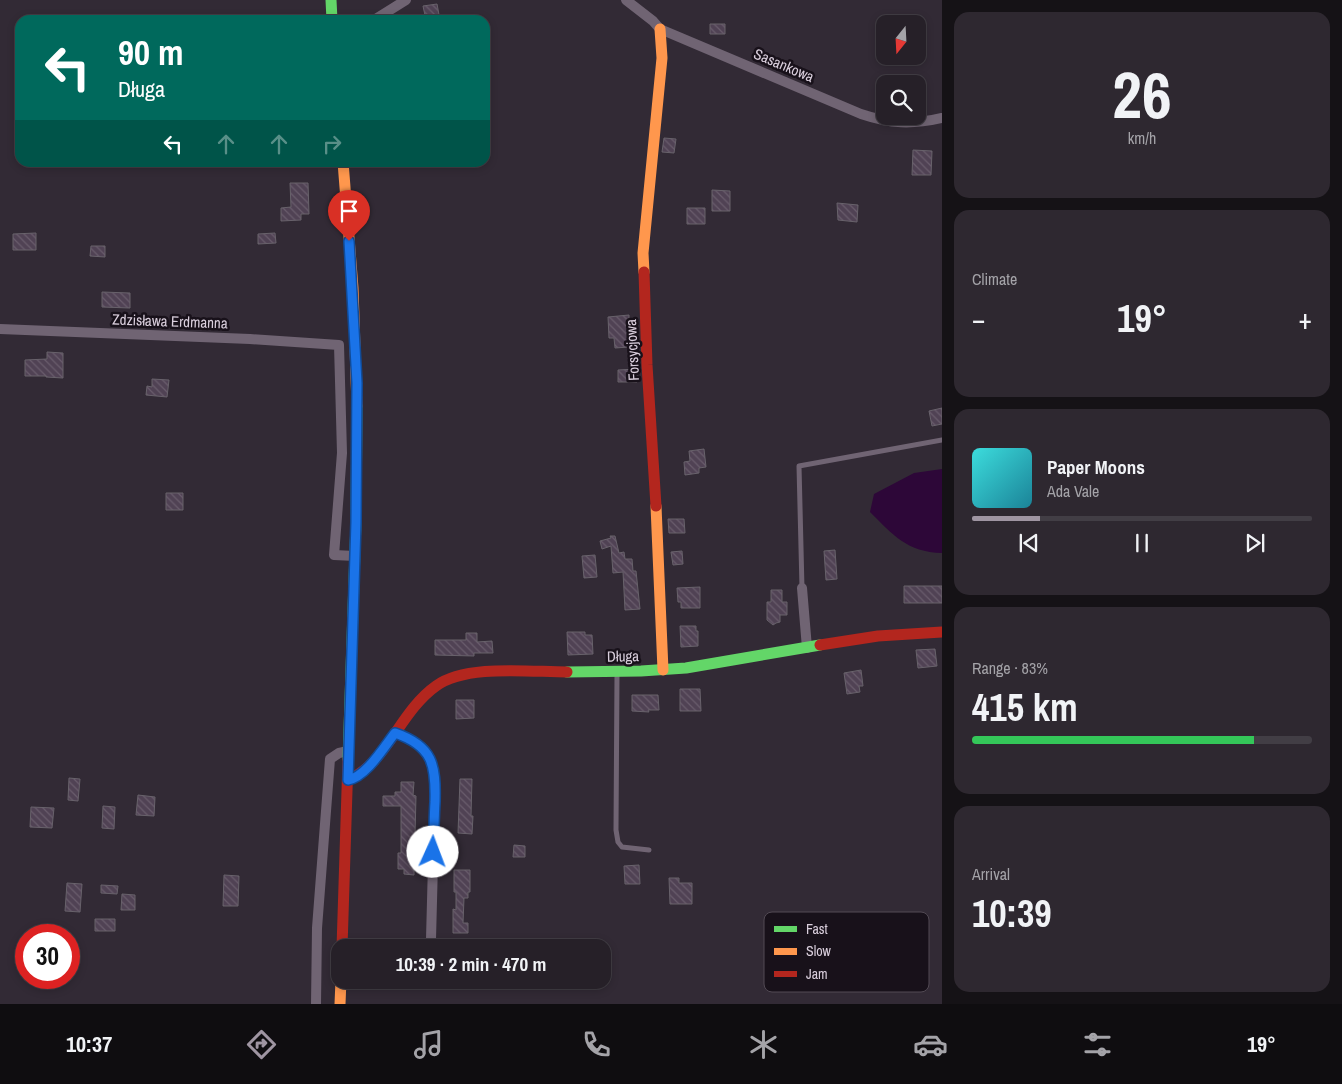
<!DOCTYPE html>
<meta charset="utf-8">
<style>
:root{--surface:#262028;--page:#2e2830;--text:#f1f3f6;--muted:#a4a3a8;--line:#423e45;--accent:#9f95a2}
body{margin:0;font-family:"Archivo Narrow",sans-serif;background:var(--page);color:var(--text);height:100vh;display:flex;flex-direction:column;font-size:19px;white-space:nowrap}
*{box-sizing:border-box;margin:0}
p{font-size:16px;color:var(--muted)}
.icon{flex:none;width:28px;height:28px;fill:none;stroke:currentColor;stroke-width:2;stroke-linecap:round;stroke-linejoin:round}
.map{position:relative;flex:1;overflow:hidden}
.side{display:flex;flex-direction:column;gap:12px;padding:12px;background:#151216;width:400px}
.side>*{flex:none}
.guide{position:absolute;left:15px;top:15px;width:475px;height:152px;border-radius:15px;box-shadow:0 2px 8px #0003,0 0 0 1px var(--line);background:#00695c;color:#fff;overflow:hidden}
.needle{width:32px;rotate:198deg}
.fabs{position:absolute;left:876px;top:15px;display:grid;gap:10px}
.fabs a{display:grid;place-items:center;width:50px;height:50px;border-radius:10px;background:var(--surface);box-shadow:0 2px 8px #0003,0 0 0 1px var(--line);font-size:25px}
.speed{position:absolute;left:15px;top:924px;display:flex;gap:10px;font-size:25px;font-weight:700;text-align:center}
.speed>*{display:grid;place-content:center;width:65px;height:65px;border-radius:50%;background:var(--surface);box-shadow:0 2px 8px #0003,0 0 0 1px var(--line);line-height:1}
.speed .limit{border:8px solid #d22;background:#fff;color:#111}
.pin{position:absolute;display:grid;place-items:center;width:42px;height:42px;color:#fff;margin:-51px -21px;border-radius:50% 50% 50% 0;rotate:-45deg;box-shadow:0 0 5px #0007}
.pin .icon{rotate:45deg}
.me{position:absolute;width:55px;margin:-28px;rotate:2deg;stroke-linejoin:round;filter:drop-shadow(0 0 4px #0008)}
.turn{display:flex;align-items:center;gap:18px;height:105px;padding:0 20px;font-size:22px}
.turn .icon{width:65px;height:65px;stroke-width:2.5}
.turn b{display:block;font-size:35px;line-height:42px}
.lanes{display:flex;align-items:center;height:48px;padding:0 20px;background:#0003;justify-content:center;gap:25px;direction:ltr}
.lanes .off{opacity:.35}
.big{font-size:38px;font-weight:800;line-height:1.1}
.side .tile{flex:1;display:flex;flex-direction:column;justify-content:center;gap:8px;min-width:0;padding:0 18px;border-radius:15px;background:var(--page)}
.side .dial{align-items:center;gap:0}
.dial b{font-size:65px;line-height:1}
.song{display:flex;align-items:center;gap:15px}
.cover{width:60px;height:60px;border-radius:8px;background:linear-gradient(135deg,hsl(180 70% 55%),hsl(190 70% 35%))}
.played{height:5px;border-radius:2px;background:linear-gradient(90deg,var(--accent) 20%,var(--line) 20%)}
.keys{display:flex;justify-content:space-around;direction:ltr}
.heat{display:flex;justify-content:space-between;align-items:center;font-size:28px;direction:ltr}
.charge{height:8px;border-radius:4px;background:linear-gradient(90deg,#34c759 83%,var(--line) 0)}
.trip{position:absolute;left:331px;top:939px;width:280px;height:50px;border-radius:15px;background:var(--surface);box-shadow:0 2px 8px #0003,0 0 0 1px var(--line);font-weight:800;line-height:50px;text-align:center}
.menu{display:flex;height:80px;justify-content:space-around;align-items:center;background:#0f0d10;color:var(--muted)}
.menu .icon{width:35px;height:35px}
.menu .current{color:var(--accent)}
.menu b{font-size:22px;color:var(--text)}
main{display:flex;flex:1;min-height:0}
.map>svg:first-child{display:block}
.water{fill:#2d0738}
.building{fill:url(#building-back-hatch);stroke:#68626b}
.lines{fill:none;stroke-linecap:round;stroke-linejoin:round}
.lane{stroke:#706473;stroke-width:5}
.street{stroke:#706473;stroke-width:10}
.fast{stroke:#63d668;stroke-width:11}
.slow{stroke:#ff974d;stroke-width:11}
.jam{stroke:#b3261e;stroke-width:11}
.route-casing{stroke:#114b97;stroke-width:12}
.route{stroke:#1a73e8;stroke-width:9}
.labels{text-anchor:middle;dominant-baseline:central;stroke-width:5;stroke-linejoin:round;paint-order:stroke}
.street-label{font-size:15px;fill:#dacfdd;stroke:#18111a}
.key{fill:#18111a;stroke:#524a54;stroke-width:1}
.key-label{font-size:14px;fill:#dacfdd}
</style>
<main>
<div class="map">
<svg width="942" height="1004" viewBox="0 0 942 1004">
<defs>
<pattern id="building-back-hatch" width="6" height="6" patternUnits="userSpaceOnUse" patternTransform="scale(1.25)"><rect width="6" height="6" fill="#504254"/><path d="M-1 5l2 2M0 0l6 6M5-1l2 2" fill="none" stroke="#695c6c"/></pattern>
</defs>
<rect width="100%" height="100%" fill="#322a35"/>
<path class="water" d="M942 469V553C907 552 893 535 870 512L874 494 914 473Z"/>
<path class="building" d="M437 4 440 20H426L423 6Z
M710 24H725V34H710Z
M664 138 676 139 674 153 662 152Z
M913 150 932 151 931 175H912Z
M290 183H308L309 214H301V220L281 221V208L291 207Z
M712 190 730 191V211H712Z
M837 203 858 205 857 222 838 220Z
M687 208H705V224H687Z
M36 233V250H13V234Z
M275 233 276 243 258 244V234Z
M91 246H105V257L90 256Z
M102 292 130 293V308L102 307Z
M629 315V347L615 348 614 338H609L608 317Z
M47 352 63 353V378L46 377V376H25V360L47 359Z
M637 369V382H618V370Z
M152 379 169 380 167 397 146 395 147 386 152 387Z
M942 408V424L932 426 929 411Z
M704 449 706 467 699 468V473L685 475 684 462 690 461 689 451Z
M166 493H183V510H166Z
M668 519H684L685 533H669Z
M610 536H615L619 553 624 552 625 559H632L633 571H636L640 609 625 610 623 572 613 573 611 546 602 549 600 541 611 538Z
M835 550 837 579 826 580 824 551Z
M682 551 683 564 673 565 671 552Z
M595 555 597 577 584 578 582 556Z
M904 586H942V603H904Z
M700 587V608H681V602H678L677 588Z
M771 590H782V602H787V615H780V622L776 623 773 625 767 620V602H771Z
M680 626H696V631H698V646L681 647Z
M567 632H585V635H592L593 654 568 655Z
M466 633H477V642L492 641 493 653H474V656L435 655V640H466Z
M935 649 937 666 918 668 916 650Z
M861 670 863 686H859L860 692 847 694 844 673Z
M680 689H700L701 711H680Z
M632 695H658L659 710H648L649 712 632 711Z
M456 700H474V718L456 719Z
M69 778 80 779 78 801 68 800Z
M460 779H472L471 816H473L472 834 458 833Z
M401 782H414L413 795 416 796 414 875 404 874V869H398V853H401V806H383V796H395V792H401Z
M138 795 155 797 154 816 136 815Z
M103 806 115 807 114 829 102 828Z
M31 807 54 808 52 828 30 827Z
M514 845 525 846V857H513Z
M639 865 640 884H625L624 866Z
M454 870H470V892H468V898H464L463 923H468V933H453V909L456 910V892H454Z
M224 875 239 876 238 906H223Z
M669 878H679V883H692V904H670Z
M67 883 82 884 80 912 65 911Z
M101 885 118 886 117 894 101 893Z
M122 894 135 895V910H121Z
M95 919H115V931H95Z"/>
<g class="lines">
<path class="lane" d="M802 588 799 466 942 440
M617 675 616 830 618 842 622 847 649 850"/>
<path class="street" d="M626 0 653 21 660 29 861 114C891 124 911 125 942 118
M374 20 406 0
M0 329 250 339 339 345 342 453 334 555 355 556
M802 588 807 648
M395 733C425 743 435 756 435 787L431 939 433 948
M316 1004 317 928 330 759 339 753 348 751"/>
<path class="fast" d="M331 0 332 20
M567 672 641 671 686 668 820 645
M348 759 356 521 357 406"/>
<path class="slow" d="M343 162 353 288 357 406
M644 272 643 253 662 58 660 29
M656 506 663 670
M340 1004 341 980"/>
<path class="jam" d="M644 272 647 365 656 506
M820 645 878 636 942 632
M348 780C370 770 382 752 396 732 407 716 419 698 436 686 466 664 530 672 567 672
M342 948 348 759"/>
</g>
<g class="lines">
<g class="route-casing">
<path id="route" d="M349 241 357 383 356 522 348 780C366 777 384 747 395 733 433 746 436 765 435 802 434 818 434 835 433 852"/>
</g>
<use href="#route" class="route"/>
</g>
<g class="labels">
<g class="street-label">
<text transform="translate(784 65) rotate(23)">Sasankowa</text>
<text transform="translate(170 321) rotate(2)">Zdzisława Erdmanna</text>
<text transform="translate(632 350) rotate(-93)">Forsycjowa</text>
<text transform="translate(623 656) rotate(-1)">Długa</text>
</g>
</g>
<rect x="764" y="912" width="165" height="80" rx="8" class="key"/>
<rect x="774" y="926" width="23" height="6" fill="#63d668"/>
<rect x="774" y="948" width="23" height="7" fill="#ff974d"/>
<rect x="774" y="971" width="23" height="6" fill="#b3261e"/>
<g class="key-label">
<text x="806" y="934">Fast</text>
<text x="806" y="956">Slow</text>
<text x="806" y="979">Jam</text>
</g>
</svg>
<div class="fabs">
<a><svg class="needle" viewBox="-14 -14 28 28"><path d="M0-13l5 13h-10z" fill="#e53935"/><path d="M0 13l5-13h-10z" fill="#a4a3a8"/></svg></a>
<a><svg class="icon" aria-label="search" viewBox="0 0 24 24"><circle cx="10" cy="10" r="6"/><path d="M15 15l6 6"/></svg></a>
</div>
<div class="speed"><div class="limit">30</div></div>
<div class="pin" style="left:349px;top:241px;background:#d93025"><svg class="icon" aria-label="arrive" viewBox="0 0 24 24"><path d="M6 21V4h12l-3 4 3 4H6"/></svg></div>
<svg class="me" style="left:433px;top:852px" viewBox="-20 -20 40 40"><circle r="19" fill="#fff"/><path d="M0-13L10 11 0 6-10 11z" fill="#1a73e8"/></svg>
<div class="trip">10:39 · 2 min · 470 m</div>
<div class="guide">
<div class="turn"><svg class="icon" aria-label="left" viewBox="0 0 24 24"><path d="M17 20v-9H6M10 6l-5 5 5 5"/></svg><div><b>90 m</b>Długa</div></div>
<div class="lanes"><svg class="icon" aria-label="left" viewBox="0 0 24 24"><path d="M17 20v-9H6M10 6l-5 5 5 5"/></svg><svg class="icon off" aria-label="ahead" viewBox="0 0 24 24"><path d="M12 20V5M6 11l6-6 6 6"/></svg><svg class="icon off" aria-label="ahead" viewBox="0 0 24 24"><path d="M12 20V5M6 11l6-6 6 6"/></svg><svg class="icon off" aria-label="right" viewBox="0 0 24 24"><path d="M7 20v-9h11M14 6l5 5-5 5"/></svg></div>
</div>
</div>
<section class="side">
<div class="tile dial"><b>26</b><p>km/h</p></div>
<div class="tile"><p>Climate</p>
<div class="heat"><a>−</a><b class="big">19°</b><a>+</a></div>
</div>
<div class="tile">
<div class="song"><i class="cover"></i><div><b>Paper Moons</b><p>Ada Vale</p></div></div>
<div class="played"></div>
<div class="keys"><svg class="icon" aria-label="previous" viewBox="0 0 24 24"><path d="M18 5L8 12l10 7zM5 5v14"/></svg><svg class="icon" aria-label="pause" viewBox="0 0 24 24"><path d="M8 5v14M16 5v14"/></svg><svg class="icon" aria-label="next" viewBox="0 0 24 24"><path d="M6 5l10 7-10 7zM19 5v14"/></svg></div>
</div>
<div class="tile"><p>Range · 83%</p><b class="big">415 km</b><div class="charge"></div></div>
<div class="tile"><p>Arrival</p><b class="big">10:39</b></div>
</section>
</main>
<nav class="menu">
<b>10:37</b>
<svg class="icon current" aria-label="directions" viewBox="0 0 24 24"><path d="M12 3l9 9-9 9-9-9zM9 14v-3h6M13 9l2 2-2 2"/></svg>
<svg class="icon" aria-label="music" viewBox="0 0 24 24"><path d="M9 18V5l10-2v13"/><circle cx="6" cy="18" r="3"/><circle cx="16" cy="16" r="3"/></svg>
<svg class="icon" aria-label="phone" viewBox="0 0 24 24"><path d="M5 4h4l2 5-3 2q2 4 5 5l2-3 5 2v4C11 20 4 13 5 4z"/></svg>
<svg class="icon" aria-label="climate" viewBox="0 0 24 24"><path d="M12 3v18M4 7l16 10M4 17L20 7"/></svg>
<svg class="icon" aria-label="car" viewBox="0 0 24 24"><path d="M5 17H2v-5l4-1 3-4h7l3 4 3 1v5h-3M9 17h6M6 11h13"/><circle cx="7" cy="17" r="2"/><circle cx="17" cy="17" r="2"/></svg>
<svg class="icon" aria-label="filters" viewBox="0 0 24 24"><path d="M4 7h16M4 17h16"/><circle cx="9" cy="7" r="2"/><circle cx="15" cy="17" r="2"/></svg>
<b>19°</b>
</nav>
